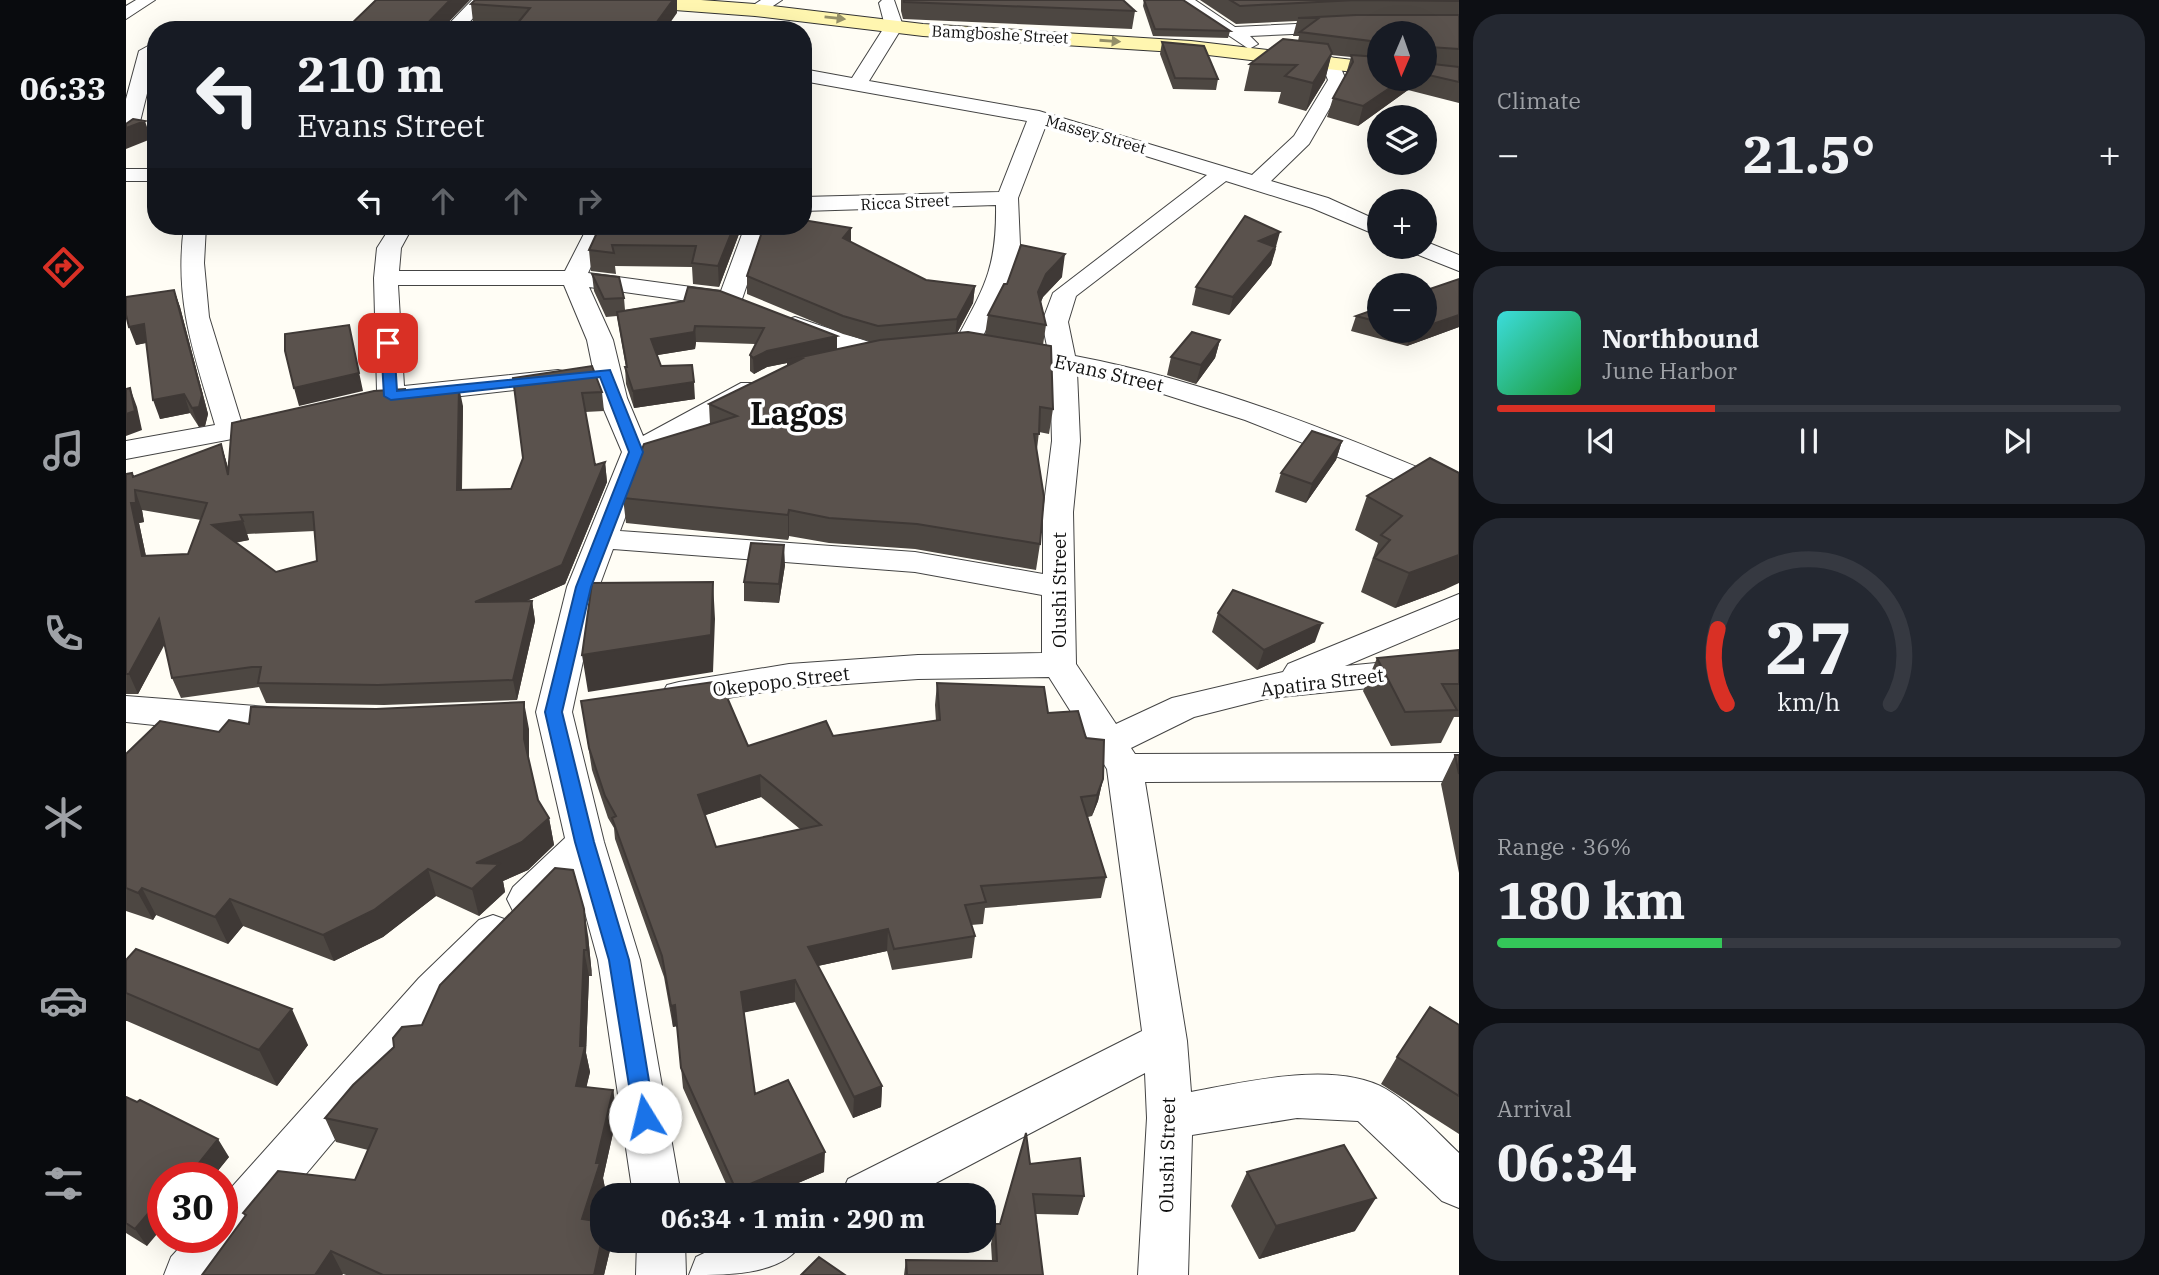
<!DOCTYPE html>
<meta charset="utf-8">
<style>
:root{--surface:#171b24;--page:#242831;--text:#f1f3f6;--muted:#9ea1a6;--line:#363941;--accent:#d93025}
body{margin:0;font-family:"IBM Plex Serif",serif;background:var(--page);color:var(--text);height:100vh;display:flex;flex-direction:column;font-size:26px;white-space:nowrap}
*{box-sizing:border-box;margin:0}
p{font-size:23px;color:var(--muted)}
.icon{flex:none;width:38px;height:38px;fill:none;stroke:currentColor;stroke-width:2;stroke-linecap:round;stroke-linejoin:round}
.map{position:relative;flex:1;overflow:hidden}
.side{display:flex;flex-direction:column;gap:14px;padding:14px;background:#0d0f14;width:700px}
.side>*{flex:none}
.hud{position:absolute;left:21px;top:21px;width:665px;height:214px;border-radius:28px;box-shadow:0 7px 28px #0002;background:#171b24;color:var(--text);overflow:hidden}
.needle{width:46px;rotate:182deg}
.controls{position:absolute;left:1241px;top:21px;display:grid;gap:14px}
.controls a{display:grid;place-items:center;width:70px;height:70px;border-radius:50%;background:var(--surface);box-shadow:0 7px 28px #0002;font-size:35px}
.speed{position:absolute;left:21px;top:1162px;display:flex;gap:14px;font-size:35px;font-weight:700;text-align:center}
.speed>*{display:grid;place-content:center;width:91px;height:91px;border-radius:50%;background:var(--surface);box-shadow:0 7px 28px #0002;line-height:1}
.speed .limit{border:10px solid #d22;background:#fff;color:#111}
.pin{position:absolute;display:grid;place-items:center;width:60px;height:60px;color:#fff;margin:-30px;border-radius:14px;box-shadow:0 4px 10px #0006}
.me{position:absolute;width:77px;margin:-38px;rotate:351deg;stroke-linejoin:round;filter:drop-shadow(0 0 5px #0008)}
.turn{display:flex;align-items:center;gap:24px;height:147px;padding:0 35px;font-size:32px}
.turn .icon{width:91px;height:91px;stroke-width:2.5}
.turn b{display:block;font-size:49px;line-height:60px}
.lanes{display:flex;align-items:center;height:66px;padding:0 35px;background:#0003;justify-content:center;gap:35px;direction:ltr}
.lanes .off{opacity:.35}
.big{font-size:52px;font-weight:800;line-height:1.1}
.side .card{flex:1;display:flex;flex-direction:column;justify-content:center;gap:10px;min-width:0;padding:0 24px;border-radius:28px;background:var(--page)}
.side .dial{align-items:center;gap:0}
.dial svg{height:182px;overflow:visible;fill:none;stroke:var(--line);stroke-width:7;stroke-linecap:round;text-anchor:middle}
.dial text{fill:var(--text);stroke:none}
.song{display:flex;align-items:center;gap:21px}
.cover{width:84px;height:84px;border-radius:10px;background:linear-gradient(135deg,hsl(180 70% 55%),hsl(130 70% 35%))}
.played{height:7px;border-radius:4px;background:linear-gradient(90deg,var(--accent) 35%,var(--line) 35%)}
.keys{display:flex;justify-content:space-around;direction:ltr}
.heat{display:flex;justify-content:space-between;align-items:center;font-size:38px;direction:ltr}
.charge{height:10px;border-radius:5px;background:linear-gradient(90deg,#34c759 36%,var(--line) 0)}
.trip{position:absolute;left:464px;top:1183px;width:406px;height:70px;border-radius:28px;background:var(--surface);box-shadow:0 7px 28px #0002;font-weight:800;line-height:70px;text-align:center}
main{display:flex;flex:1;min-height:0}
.tabs{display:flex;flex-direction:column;width:126px;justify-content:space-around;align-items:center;background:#090b0e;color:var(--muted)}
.tabs .icon{width:49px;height:49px}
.tabs .active{color:var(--accent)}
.tabs b{font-size:32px;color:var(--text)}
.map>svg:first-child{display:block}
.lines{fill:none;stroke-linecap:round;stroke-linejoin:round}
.street-casing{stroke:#444;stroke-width:2}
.secondary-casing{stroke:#333;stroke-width:2}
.street{fill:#fff;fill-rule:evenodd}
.secondary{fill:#fff6b0;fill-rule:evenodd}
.wall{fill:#4d4742;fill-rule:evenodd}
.shaded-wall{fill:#3f3936}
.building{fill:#5a524d;stroke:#3f3936;stroke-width:2;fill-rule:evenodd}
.oneway{fill:#948f68}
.route{fill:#1a73e8;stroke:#114b97;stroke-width:2}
.labels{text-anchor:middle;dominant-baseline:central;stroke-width:7;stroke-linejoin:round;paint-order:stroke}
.far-street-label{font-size:16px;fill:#111;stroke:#fff}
.street-label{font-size:19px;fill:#111;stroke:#fff}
.town-label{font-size:33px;font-weight:bold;fill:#111;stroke:#fff}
</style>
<main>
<nav class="tabs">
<b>06:33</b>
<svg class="icon active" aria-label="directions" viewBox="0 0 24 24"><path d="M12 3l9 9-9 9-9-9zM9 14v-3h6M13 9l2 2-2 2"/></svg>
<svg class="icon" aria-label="music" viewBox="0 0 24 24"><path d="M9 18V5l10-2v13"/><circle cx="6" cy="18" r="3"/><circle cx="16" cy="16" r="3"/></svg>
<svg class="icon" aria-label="phone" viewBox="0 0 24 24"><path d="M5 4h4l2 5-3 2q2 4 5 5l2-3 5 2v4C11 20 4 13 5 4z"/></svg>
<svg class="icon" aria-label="climate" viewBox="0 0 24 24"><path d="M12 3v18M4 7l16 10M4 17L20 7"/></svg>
<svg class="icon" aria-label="car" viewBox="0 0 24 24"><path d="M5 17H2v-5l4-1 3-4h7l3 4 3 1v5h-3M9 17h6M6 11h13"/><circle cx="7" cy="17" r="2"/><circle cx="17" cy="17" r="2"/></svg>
<svg class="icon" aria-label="filters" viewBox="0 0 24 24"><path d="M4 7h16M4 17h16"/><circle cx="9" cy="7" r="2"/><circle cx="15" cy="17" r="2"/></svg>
</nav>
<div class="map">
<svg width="1333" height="1275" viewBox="0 0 1333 1275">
<rect width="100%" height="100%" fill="#fffdf5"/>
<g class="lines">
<g class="street-casing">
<path id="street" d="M10 0H29L0 19V6Z
M346 0H364L336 30H317Z
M635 0H656L635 14H623L620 10Z
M756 0H768L777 26 743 81 913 111 1126 175 1168 136 1202 80 1195 63 1197 59 1204 57 1211 59 1220 80 1183 144 1145 181 1202 198 1253 221V236L1186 208 1100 181 950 296 942 322 949 356C1082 381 1209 432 1333 485V505L1119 420 1015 387 951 372 954 441 947 512 950 664 990 724 1046 698 1157 672 1162 664 1333 594V618L1219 666 1333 655V679L1143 698 1068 717 1005 748 1009 754 1333 753V781L1019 782 1061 1041 1065 1092C1120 1082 1209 1060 1260 1089 1287 1105 1311 1132 1333 1153V1208L1316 1201 1232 1121 1171 1118 1066 1135 1062 1275H1012L1021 1118 1019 1073 787 1195H715L722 1179 1016 1031 981 769 923 677 792 679 663 688 553 706 541 703 536 694 541 685 553 682 663 664 792 655 916 653V595L789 572 487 549 473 587 446 712 478 842 514 960 555 1195H507L472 960 449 876C430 895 416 920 387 911L381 899 387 887 439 838 410 712 441 587 496 452 473 398 461 340 438 285H272L278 386 432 370 441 372 445 378 441 384 265 404 236 411 226 409 222 403 226 397 251 391 248 278 251 248 265 226H287L275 248 273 271H439L462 226H484L462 273 595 291 619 226H641L614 305 604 307 463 287 487 340 501 398 517 436 615 383H635L638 389 635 395 522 457 494 531 789 552 917 574V512L926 441 924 367 908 364 904 358 908 352 922 351 916 322 927 293 1081 175 920 125 892 198 894 245 887 278 849 351H831L827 346C857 289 871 271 870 205L677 211V197L873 192 901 121 677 81V69L726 78 759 26 753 3Z
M1050 0H1069L1109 27 1212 22 1221 27 1212 32 1124 36 1132 44 1123 49Z
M22 46 28 47 30 57 10 138 0 144V99L13 51Z
M0 169H30V181H0Z
M58 226H80L78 263 83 317 115 421 149 415 159 417 163 423 159 429 0 459V441L89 425C68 353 48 303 58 226Z
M1298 241 1333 255V271L1285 252 1281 247H1298Z
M669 317 761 348 765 354 761 360C735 366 685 341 660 330L656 325 660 320Z
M0 696 168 709 181 713 186 722 181 731 168 735 85 731 0 722Z
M367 915 381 920 387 932 381 944 323 1004 95 1275H38L45 1257 63 1237H96V1198L293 978 353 920Z
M511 1241H559L560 1275H510Z
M603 1241H677C659 1275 604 1275 563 1275L570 1257Z"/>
</g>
<g class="secondary-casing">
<path id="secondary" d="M485 0H575L629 4 797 24 1065 41 1253 63V75L1065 53 797 36 629 16 495 6Z"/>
</g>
<use href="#street" class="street"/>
<use href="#secondary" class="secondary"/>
</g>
<path class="wall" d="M349 0H551V13L390 24 347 22 345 4Z
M775 0H997L1009 11 1006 29 777 19 775 11Z
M1018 0H1057L1104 31 1102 38 1027 36 1017 6Z
M1074 0H1333V103L1282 90 1232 126 1201 117 1207 98 1220 74 1225 57 1205 55 1199 80 1180 111 1152 103 1155 92 1118 91 1124 64 1172 41 1173 36H1167L1171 21 1110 24ZM1253 33H1298V79H1253Z
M1036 42 1092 79 1090 90 1047 89 1034 54Z
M1119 216 1150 249 1145 265 1103 315 1066 305 1070 287Z
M388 226H460L455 233 389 229Z
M474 226H616L593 287 567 284 566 267 489 266 490 274 465 271 463 250Z
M725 228V242L800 280 849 286 847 303 831 333 859 335 862 315 881 284 936 277 917 297 915 302 920 325 917 345 927 409 923 434 913 432 911 449 914 544 910 570 789 549 703 543 663 536 662 540 500 523 497 498 584 424 583 404 661 366V363L641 367 628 374 624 371V355L629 344 570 342 569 349 531 355 535 366 569 399 508 408 500 384 499 367H500L491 316 480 317 468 291 466 274 498 298 499 310 558 301 711 349 746 342 717 334 621 294V276Z
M1333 279V327L1281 346 1225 331 1230 316 1253 308V331H1298Z
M48 290 54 307 82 414 79 426 73 427 64 413 34 419 20 343 10 345Z
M1094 340 1089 358 1070 384 1041 375 1045 357Z
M387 378 476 392 478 411 459 412 469 465 479 462 481 482 439 584 400 601H406L409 621 391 700 258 705 140 703 133 687 55 698 46 678 39 644 12 694H0V474L6 473 8 477 95 444 102 468 280 397 337 406 336 490 385 489 397 458ZM16 510 75 520 62 554 20 556 13 523 18 522ZM189 531 191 561 150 572 109 543 123 540 121 534Z
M1216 441 1210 460 1180 503 1149 492 1155 473Z
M1333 473 1320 589 1269 608 1235 592 1252 543 1229 530 1241 496Z
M659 565 653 603 618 601V582Z
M1092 613 1189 642 1131 670 1086 632Z
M1333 650V717H1328L1315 743 1265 746 1237 691 1251 658Z
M811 683 922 713 960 738 977 779 972 801 966 816 962 817 980 877 975 898 859 908 857 924 845 925 849 936 846 958 766 970 761 951 692 966 756 1086 755 1107 727 1118 669 1002 618 1012 629 1094 698 1172 644 1195H605L557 1088 551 1026 547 1027 538 977 489 839 488 828 482 818 466 770 455 701 622 746 707 736 810 721 809 705ZM635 797 674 829 590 847 579 815Z
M123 724 403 729V762L412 800 423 818 428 845 402 870 377 881 379 892 353 916 310 896 257 937 208 961 117 926 102 944 30 915 27 920 0 911V754L93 732Z
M1329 755H1333V873L1315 784Z
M462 935 466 976H463L460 1053 464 1072 460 1087 487 1090 491 1115 477 1178 479 1188 468 1221 485 1246 478 1275H220L217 1274 216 1275H76L119 1216 117 1213 229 1180 242 1150 210 1142 199 1118 296 1025Z
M0 960 182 1045 151 1086 1 1021H0Z
M1333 1025V1134L1255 1084 1271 1057Z
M0 1097 103 1157 86 1178H37L21 1246 0 1233Z
M904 1164 958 1196 952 1215 910 1214 917 1275H778L780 1260 866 1261 865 1244 869 1224H874Z
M1121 1172 1229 1231 1133 1259 1105 1206Z"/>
<path class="shaded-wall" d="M324 0H344L315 30H295Z
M547 0H551V13L539 30H525Z
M1206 53 1199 80 1180 111 1187 83Z
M1277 79H1286L1282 90 1232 126 1237 106Z
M19 121 25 139 0 149V128Z
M455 226H460L455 233Z
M608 226H616L593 287 592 266Z
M725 228V244L717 238Z
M1154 232 1145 265 1103 315 1107 297 1133 241Z
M939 254 936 277 917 297 909 315 912 292 920 274Z
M849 286 847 303 829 337 831 319Z
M48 290 54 307 82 414 79 426 73 427 66 408Z
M1333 315V327L1281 346 1286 331H1298V327Z
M18 324 24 342 10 345 3 327Z
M223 325 237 391 173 406 168 388Z
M569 326 570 342 569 349 526 356 525 339Z
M711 336V352L661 384V363L641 367 628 374 627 358 641 351Z
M1094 340 1089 358 1070 384 1075 365Z
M568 382 569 399 508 408 507 391Z
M333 387 337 406 335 510 331 490Z
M4 388 11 407 16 430 0 436V414Z
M58 394 64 413 34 419 27 400Z
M1216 441 1210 460 1180 503 1186 484Z
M95 444 101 464 108 494 102 475Z
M479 462 481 482 439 584 353 622 349 602Z
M9 490 16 510 18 522 13 523 24 576 16 556 5 503Z
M663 510V536L662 540V515Z
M117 521 123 540 93 545 86 525Z
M658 545 659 565 653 603V584Z
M1333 555V583L1320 589 1269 608 1283 573Z
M587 582 589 619 587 672 462 692 456 655Z
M406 601 409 621 391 700 387 680Z
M33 619 41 639 12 694 3 674Z
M1196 623 1189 642 1131 670 1138 650Z
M398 702 403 729V767L398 739Z
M634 775 635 797 574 817 572 795Z
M977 779 972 801 966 816 971 795Z
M423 818 428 845 402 870 377 881 379 892 353 916 346 889 350 863Z
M302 869 310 896 257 937 208 961 197 935Z
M16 888 30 915 27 920 12 893Z
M104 899 117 926 102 944 89 917Z
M458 909 462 935 466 976 461 950Z
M762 929 761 951 682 968V947Z
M458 950 463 976 460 1053 464 1072 455 1111 450 1086 454 1046Z
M669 980V1002L616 1013 615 992Z
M549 1005 551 1026 547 1027 545 1006Z
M166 1009 182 1045 151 1086 133 1050Z
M756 1086 755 1107 727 1118 728 1097Z
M487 1090 491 1115 477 1178 479 1188 461 1243 456 1219Z
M92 1139 103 1157 86 1178H61Z
M699 1152 698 1172 644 1195H610V1190Z
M37 1196V1227L21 1246 9 1229Z
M1250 1198 1229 1231 1133 1259 1150 1226Z
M476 1241H484L485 1246 478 1275H468Z
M205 1251 217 1274 216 1275H189Z"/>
<path class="building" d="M250 0H324L295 30H219Z
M349 0H547L525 30H386L404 8 345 4Z
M778 0H997L1009 11 778 2Z
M1018 0H1057L1104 31 1029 29Z
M1104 0H1333V1L1230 0 1114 6Z
M1230 15H1333V49L1304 47 1301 57 1298 58V33H1253V42L1174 32 1193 18H1172Z
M1157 39 1202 44 1206 53 1187 83 1159 76 1171 65 1124 64Z
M1036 42 1078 46 1092 79 1049 78Z
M1225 55 1253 57V79H1277L1237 106 1207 98 1227 62Z
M1298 63 1333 67V82L1298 74Z
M7 119 19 121 0 128V124Z
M1119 216 1154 232 1133 241 1149 247 1107 297 1070 287Z
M677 220 725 228 717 238 800 280 849 286 831 319 752 326 717 316 621 276 638 226H677Z
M474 226H608L592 266 566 263 570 246 486 245 488 253 463 250Z
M895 245 939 254 920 274 912 292 920 325 862 315 878 284H881Z
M466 274 493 277 498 298 478 299Z
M1333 279V315L1298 327V291Z
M562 287 594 291 711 336 641 351 627 358 624 355 638 328 569 326 568 332 525 339 535 366 566 365 568 382 507 391 499 367H501L491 312 558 301Z
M48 290 76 395 73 407 66 408 58 394 27 400 18 324 3 327 0 315V297Z
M1253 308V322L1230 316Z
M223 325 233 373 168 388 159 351V334Z
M842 332 925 346 927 409 914 407 913 434H908L918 497 914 544 791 524 703 518 663 510 662 515 497 498 518 444 611 416 583 404 679 357 661 360 754 340Z
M1066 332 1094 340 1075 365 1045 357Z
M466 366 476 392 456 393 469 465 479 462 436 565 349 602 406 601 387 680 252 685 132 683 135 667H126L46 678 33 619 3 674H0V474L6 473 7 477 95 444 102 475 106 423 248 391 279 389V397L333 387 331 490 385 489 397 458 387 378ZM9 490 81 503 62 554 16 556 5 503H10ZM187 512 191 561 150 572 86 525 117 521 114 515Z
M4 388 9 411 0 414V389Z
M1186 431 1216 441 1186 484 1155 473Z
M1304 458 1333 473V555L1283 573 1248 558 1264 540 1255 535 1276 516 1241 496Z
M625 543 658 545 653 584 618 582Z
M587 582 585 635 456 655 466 583Z
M1107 590 1196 623 1138 650 1092 613Z
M1333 650V684H1316L1331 710 1279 712 1251 658Z
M594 681 622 746 700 721 707 736 814 720 811 683 918 687 922 713 952 711 960 738 978 740 977 779 971 795 955 797 980 877 855 886 860 902 839 905 849 936 768 949 762 929 682 947 756 1086 728 1097 669 980 615 992 629 1094 662 1080 699 1152 610 1190 555 1068 549 1005 545 1006 536 956 486 818 490 816 479 796 463 748 455 701ZM634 775 695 825 590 847 572 795Z
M398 702V739L412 800 423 818 396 842 350 863 373 864 346 889 302 869 248 910 197 935 104 899 89 917 16 888 12 893 0 888V754L34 721 93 732 103 720 123 724 125 707 250 709Z
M1329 755H1333V774Z
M429 868 447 870 458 909 461 950H458L454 1046H459L450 1086 487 1090 470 1163H474L456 1219 476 1222V1239L468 1275H257L205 1251 189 1275H76L120 1215 117 1213 152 1171 229 1180 251 1129 199 1118 227 1085 268 1047 267 1038 276 1027 296 1025 314 985Z
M10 949 166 1009 133 1050 0 993V960Z
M1304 1007 1333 1025V1096L1271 1057Z
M0 1097 11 1102 14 1100 92 1139 61 1178H37V1196L9 1229 0 1223Z
M900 1133 904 1164 954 1158 958 1196 907 1194 917 1275H781L780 1260 871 1261 869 1224H874Z
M1218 1145 1250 1198 1150 1226 1121 1172Z
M693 1257 719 1275H675Z"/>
<defs><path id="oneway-solid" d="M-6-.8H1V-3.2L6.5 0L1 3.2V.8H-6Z" transform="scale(1.75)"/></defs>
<g class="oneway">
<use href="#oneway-solid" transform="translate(709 18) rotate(6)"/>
<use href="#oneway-solid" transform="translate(984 41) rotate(4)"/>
</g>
<path class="route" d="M262 339 268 343 271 391 484 370 517 452 465 587 436 712 468 842 503 960 529 1117 526 1124 519 1127 511 1124 508 1117 483 960 449 842 419 712 450 587 503 452 474 377 265 400 258 396 255 343Z"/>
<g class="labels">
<g class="far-street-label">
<text transform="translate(874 34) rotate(3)">Bamgboshe Street</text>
<text transform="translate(970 134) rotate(16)">Massey Street</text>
<text transform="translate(779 202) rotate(-3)">Ricca Street</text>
</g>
<g class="street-label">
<text transform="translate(983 373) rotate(13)">Evans Street</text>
<text transform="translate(933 590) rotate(-90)">Olushi Street</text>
<text transform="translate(655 681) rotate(-7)">Okepopo Street</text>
<text transform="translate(1196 682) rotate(-7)">Apatira Street</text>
<text transform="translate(1041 1155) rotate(-89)">Olushi Street</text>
</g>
<g class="town-label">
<text x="671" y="412">Lagos</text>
</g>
</g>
</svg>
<div class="controls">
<a><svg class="needle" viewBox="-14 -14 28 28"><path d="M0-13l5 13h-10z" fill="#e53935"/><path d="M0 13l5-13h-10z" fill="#9ea1a6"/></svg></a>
<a><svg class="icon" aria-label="layers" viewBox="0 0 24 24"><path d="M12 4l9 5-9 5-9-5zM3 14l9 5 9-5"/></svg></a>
<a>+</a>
<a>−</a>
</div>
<div class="speed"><div class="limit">30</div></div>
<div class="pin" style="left:262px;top:343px;background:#d93025"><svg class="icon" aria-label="arrive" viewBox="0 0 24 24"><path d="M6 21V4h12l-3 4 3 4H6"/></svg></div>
<svg class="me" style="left:519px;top:1117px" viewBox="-20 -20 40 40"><circle r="19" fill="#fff"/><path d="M0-13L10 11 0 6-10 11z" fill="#1a73e8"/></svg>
<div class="trip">06:34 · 1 min · 290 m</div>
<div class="hud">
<div class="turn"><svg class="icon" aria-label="left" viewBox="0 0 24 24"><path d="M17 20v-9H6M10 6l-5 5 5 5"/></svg><div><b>210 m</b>Evans Street</div></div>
<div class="lanes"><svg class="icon" aria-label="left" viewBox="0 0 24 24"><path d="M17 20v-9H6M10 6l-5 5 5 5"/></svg><svg class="icon off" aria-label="ahead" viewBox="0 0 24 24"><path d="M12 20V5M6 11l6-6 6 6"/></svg><svg class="icon off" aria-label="ahead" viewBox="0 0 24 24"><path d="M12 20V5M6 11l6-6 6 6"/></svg><svg class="icon off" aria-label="right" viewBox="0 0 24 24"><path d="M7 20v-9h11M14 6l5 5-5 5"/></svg></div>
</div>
</div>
<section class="side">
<div class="card"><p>Climate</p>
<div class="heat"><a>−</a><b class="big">21.5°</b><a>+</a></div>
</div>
<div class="card">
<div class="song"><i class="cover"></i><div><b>Northbound</b><p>June Harbor</p></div></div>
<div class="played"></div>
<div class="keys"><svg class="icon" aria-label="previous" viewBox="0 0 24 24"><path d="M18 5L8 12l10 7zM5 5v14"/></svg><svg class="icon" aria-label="pause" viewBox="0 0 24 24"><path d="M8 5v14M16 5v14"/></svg><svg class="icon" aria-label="next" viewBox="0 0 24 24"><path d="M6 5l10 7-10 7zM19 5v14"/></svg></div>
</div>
<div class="card dial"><svg viewBox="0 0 100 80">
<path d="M14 69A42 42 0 1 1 86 69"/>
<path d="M14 69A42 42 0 0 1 10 36" stroke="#d93025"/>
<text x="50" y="56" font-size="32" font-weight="700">27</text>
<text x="50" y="72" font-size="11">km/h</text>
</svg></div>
<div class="card"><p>Range · 36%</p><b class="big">180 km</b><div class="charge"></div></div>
<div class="card"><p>Arrival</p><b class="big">06:34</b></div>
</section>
</main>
